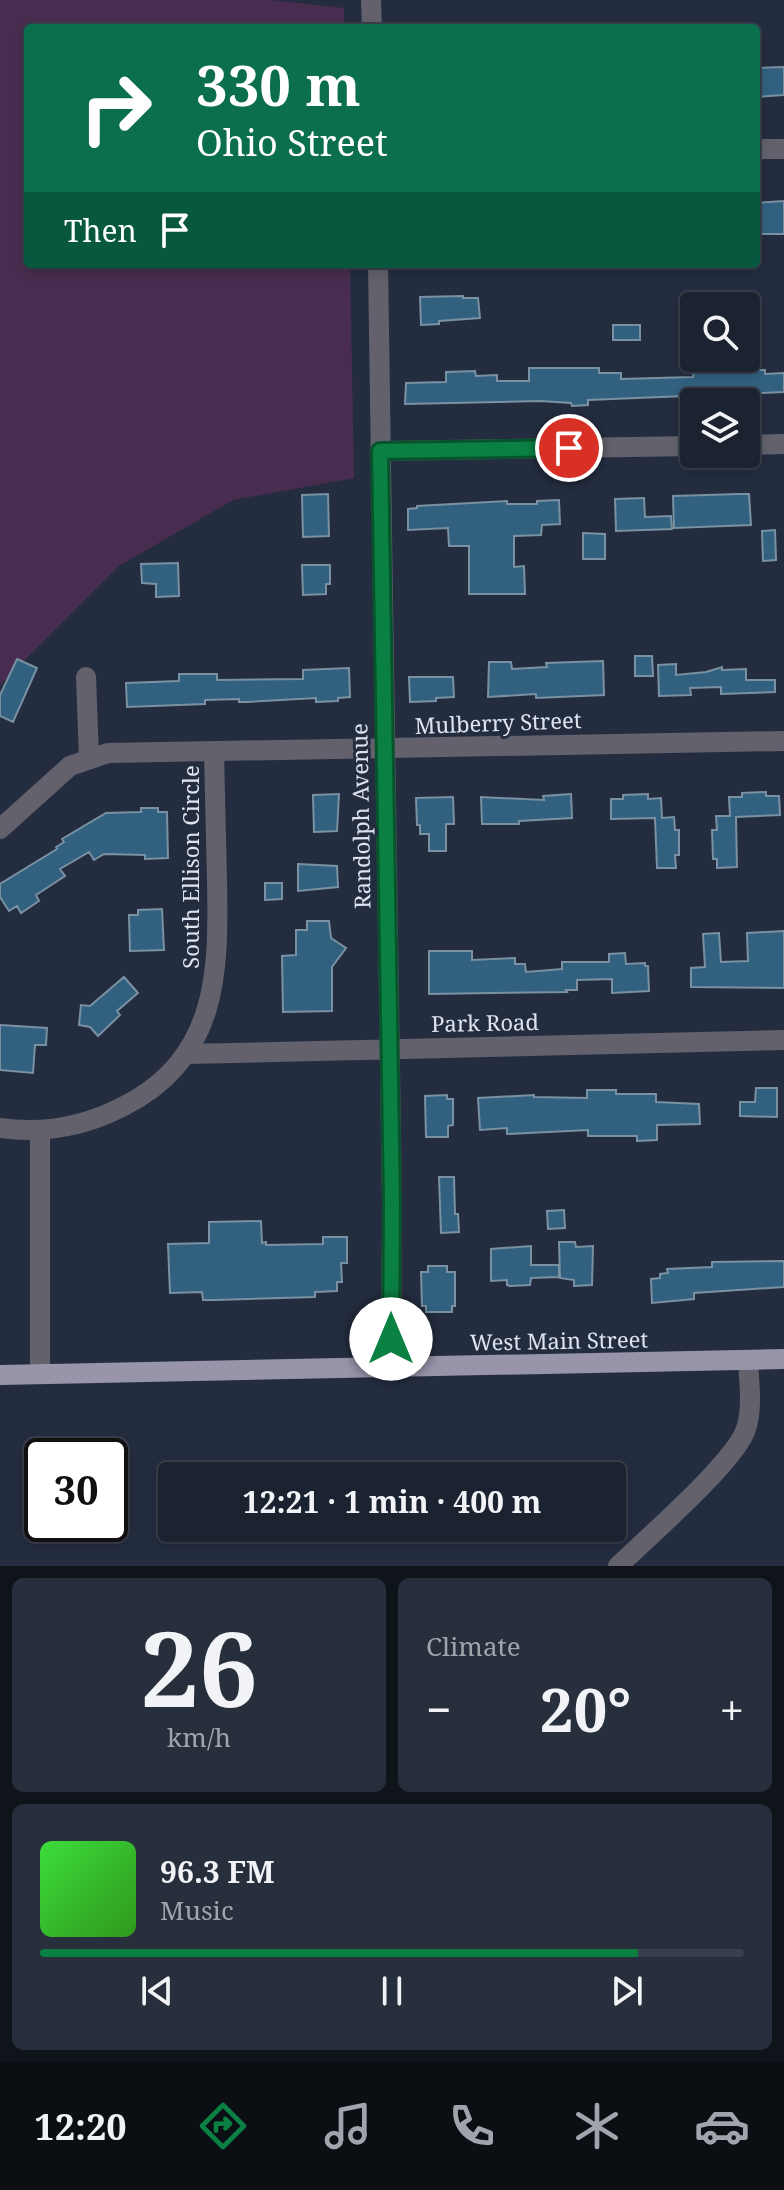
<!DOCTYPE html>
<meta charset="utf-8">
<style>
:root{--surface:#1b2230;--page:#282f3c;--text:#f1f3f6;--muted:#a0a4ab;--line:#393f4c;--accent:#0b8043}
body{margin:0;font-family:"Noto Serif",serif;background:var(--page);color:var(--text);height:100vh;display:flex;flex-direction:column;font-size:30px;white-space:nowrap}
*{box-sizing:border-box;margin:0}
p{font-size:26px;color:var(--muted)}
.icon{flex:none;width:44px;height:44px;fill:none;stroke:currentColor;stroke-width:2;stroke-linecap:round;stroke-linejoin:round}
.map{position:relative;height:1566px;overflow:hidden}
.details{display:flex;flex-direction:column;gap:12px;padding:12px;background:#0f131a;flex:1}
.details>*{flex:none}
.banner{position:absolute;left:24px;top:24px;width:736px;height:244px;border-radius:8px;box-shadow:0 4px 12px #0003,0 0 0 2px var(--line);background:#0b6e4f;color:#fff;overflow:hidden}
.buttons{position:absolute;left:680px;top:292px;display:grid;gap:16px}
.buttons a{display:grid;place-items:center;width:80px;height:80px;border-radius:8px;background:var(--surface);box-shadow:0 4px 12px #0003,0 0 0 2px var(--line);font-size:40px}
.speed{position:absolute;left:24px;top:1438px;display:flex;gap:16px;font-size:40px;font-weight:700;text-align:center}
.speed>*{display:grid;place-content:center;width:104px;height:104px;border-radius:50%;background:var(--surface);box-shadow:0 4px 12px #0003,0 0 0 2px var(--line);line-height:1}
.speed .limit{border:4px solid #111;border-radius:12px;background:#fff;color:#111}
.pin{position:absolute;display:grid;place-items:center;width:68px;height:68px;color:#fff;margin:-34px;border:4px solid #fff;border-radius:50%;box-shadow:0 2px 8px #0007}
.me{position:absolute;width:88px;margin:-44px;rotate:0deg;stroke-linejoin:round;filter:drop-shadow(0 0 6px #0008)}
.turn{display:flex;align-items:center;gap:28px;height:168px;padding:0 40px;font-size:36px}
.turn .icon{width:104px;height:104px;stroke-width:2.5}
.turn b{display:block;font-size:56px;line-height:68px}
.then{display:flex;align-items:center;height:76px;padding:0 40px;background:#0003;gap:16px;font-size:30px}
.big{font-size:60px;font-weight:700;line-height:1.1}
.details .card{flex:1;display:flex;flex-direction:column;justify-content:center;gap:12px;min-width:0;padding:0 28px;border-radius:12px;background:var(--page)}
.details .dial{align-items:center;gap:0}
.dial b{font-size:104px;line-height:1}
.song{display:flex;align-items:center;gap:24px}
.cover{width:96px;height:96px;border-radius:12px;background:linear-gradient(135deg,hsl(120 70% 55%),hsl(110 70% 35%))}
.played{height:8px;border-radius:4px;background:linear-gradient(90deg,var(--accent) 85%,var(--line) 85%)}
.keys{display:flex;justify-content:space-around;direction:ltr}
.heat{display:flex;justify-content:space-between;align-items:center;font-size:44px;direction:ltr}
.details .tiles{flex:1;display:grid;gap:12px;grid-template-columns:1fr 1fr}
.card:last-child{grid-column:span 2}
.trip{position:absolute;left:158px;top:1462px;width:468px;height:80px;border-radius:8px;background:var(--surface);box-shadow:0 4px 12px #0003,0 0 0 2px var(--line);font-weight:700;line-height:80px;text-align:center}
.dock{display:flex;height:128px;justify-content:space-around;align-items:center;background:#0b0e13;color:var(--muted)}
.dock .icon{width:56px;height:56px}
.dock .on{color:var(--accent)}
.dock b{font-size:36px;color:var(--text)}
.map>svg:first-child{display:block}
.green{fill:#492d50}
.building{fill:#31617f;stroke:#7991a2;stroke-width:2}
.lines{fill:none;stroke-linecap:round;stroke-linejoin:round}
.minor{stroke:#63626c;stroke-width:20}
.primary{stroke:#9895ab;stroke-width:20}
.route-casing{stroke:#07532c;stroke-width:20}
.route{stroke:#0b8043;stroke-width:14}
.labels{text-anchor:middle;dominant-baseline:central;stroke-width:6;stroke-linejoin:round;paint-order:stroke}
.street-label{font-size:22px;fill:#dde4f0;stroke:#242d40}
</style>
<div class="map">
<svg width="784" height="1566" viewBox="0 0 784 1566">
<rect width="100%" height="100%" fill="#242d40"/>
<path class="green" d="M0 0H271L344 8V28H28V264H350L354 478 233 500 119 566 0 685Z"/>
<path class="building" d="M784 67V95L756 97V68Z
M784 201V234H756V203Z
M463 296V298H478L480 318 439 321V324L421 325 420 297Z
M613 325H640V340H613Z
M754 360V370H765V374L784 373V392L588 400V405L572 406 571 403 540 401 405 404 406 383 446 382V372L475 371 476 376 497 375V381H529V368H599V373H621V379L693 377 695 365Z
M328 494 329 536 303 537 302 495Z
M739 494H749L751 525 674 528 673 496Z
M644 498 645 517 671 516 672 529 616 531 615 499Z
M559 500 560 524 542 525 541 535 514 536V567L524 566 525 594H469V546H449L448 528 408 530V509L417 508V506L507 501V504H537V501Z
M775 530 776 560 763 561 762 531Z
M583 533 605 534V559H583Z
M178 563 179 596 156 597V584L142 583 141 564Z
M302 565H330V584H326V594L303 595Z
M635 656H652L653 676H635Z
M17 659 37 668 13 722 0 716V695Z
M603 661 604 695 536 698V694L488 697 489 662H511L512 669 547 667 546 663Z
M676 664V675L706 672 722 667V670L746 669V680H775V692L721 694V687L690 688 691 695 659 696 658 665Z
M349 668 350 697 338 698V701L316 702V698L247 702H239V699L205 700V704L127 707 126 683 179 681V674H217V680L303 679V670Z
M409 677H453L454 697 436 698V701L410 702Z
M766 792V796H779L780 815 736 817 737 867 717 868V859H713L712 830H717L716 816H730L729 797H742V793Z
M339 794 337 831 314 832 313 795Z
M571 794 572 818 519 821V824H482L481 797 544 800 543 796Z
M648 794V799L661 798 662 818 674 817 675 830H679V855H675L676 868H657L655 818 611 819V799H623V795Z
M453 797 454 824H446V851H429V834H420V825H417L416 798Z
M141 808H158V812H167L168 858 145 859V855L104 854 94 860 89 852 60 869 65 876 36 895 39 901 21 913 17 906 9 911 0 897V884L57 849 56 847 64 842 62 839 106 813 141 812Z
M298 864 337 866 338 887 298 891Z
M265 883H282V899L265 900Z
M162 909 164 950 130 951 129 915H138V910Z
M307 921H329L331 938 346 948 332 967V1011L283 1012 282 956 296 955V930H307Z
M784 931V988L691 987V968L705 967 703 934 719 933 721 962 748 961 747 933Z
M429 951H472V960L515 958V964H525L526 972 562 969V962H609V954L625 953 626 964 645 963V966H648L649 991 612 993V979L577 980V990H566L567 992 429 994Z
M124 977 138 993 117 1011 120 1015 98 1036 90 1027 79 1025 81 1005 90 1006Z
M0 1025 47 1028 46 1045H35L33 1073 0 1070Z
M756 1088H777V1117L740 1116V1102H755Z
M587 1090H616V1094H656V1102L699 1104 700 1124 657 1125V1140L637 1141V1136H588V1130L507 1134V1128L480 1130 478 1098 534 1095V1097L587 1098Z
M447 1095V1099H453V1125L448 1126V1137H426L425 1096Z
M439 1177H454L455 1214H458L459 1232 441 1233Z
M564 1210 565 1228 548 1229 547 1211Z
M261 1221 262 1243 266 1242V1245L323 1244V1237H347V1263H341L342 1282H337V1291L315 1292V1297L215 1300H203L202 1292 170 1293 168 1244 209 1243V1222Z
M559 1242H575L576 1247 593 1246 592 1285 574 1286V1280L560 1278Z
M531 1246V1265H559V1277L531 1278 530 1285 510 1286 507 1285V1280L491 1281V1249Z
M784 1261V1287L694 1293V1299L652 1303 651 1279 660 1278V1274L668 1273 667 1269 712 1267V1262Z
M428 1266H447V1272H455V1306H452V1312H426V1306H422L421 1272H428Z"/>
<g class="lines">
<path class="minor" d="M371 0 372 28
M756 149H784
M378 264 392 1204 391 1367
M746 445 784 444
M380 451 694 446
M86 677 89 758
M0 829 70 766 108 753 784 741
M187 1054 784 1040
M0 1128C44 1134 84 1127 124 1106 218 1058 219 973 217 880 216 837 215 794 214 752
M40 1374V1131
M618 1566C647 1538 735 1462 746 1429 753 1407 749 1383 748 1360"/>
<path class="primary" d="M0 1375 784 1359"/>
</g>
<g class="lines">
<g class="route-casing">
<path id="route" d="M391 1339 392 1204 380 451 569 448"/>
</g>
<use href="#route" class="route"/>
</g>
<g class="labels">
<g class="street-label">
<text transform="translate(498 722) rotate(-2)">Mulberry Street</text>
<text transform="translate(360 816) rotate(-91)">Randolph Avenue</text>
<text transform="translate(190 867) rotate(-90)">South Ellison Circle</text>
<text transform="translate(485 1022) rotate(-1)">Park Road</text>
<text transform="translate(559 1340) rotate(-1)">West Main Street</text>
</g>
</g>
</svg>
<div class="buttons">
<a><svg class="icon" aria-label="search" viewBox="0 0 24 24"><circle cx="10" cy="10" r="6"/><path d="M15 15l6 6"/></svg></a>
<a><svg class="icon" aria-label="layers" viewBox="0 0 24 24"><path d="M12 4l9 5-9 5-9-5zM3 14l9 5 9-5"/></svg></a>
</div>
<div class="speed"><div class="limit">30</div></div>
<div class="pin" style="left:569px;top:448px;background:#d93025"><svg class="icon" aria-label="arrive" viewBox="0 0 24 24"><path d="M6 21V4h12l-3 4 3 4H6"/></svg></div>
<svg class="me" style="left:391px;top:1339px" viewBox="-20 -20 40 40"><circle r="19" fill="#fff"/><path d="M0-13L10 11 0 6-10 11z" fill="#0b8043"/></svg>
<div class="trip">12:21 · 1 min · 400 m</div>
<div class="banner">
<div class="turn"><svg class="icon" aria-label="right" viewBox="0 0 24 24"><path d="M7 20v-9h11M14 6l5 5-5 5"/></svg><div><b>330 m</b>Ohio Street</div></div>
<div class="then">Then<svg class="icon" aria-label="arrive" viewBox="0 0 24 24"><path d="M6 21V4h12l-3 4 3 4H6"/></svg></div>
</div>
</div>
<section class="details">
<div class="tiles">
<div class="card dial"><b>26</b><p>km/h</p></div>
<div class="card"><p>Climate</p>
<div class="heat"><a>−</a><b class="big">20°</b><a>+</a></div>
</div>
<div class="card">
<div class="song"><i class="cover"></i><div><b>96.3 FM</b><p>Music</p></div></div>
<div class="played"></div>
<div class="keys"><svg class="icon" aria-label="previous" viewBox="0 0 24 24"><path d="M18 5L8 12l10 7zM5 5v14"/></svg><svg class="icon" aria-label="pause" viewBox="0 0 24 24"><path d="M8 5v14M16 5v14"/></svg><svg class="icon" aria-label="next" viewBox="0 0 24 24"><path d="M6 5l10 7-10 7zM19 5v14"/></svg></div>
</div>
</div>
</section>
<nav class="dock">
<b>12:20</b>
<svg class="icon on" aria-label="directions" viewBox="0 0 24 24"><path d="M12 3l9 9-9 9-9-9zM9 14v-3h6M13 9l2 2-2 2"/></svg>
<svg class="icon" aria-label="music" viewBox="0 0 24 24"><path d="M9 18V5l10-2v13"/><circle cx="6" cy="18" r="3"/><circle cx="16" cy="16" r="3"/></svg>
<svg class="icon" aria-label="phone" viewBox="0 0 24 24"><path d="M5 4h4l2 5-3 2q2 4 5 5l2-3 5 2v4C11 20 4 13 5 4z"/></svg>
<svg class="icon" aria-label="climate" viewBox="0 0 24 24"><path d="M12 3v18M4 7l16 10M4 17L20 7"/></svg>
<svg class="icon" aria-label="car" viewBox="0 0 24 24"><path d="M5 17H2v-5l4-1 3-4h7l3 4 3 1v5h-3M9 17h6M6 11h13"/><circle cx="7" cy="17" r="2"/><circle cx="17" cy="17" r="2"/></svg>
</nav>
